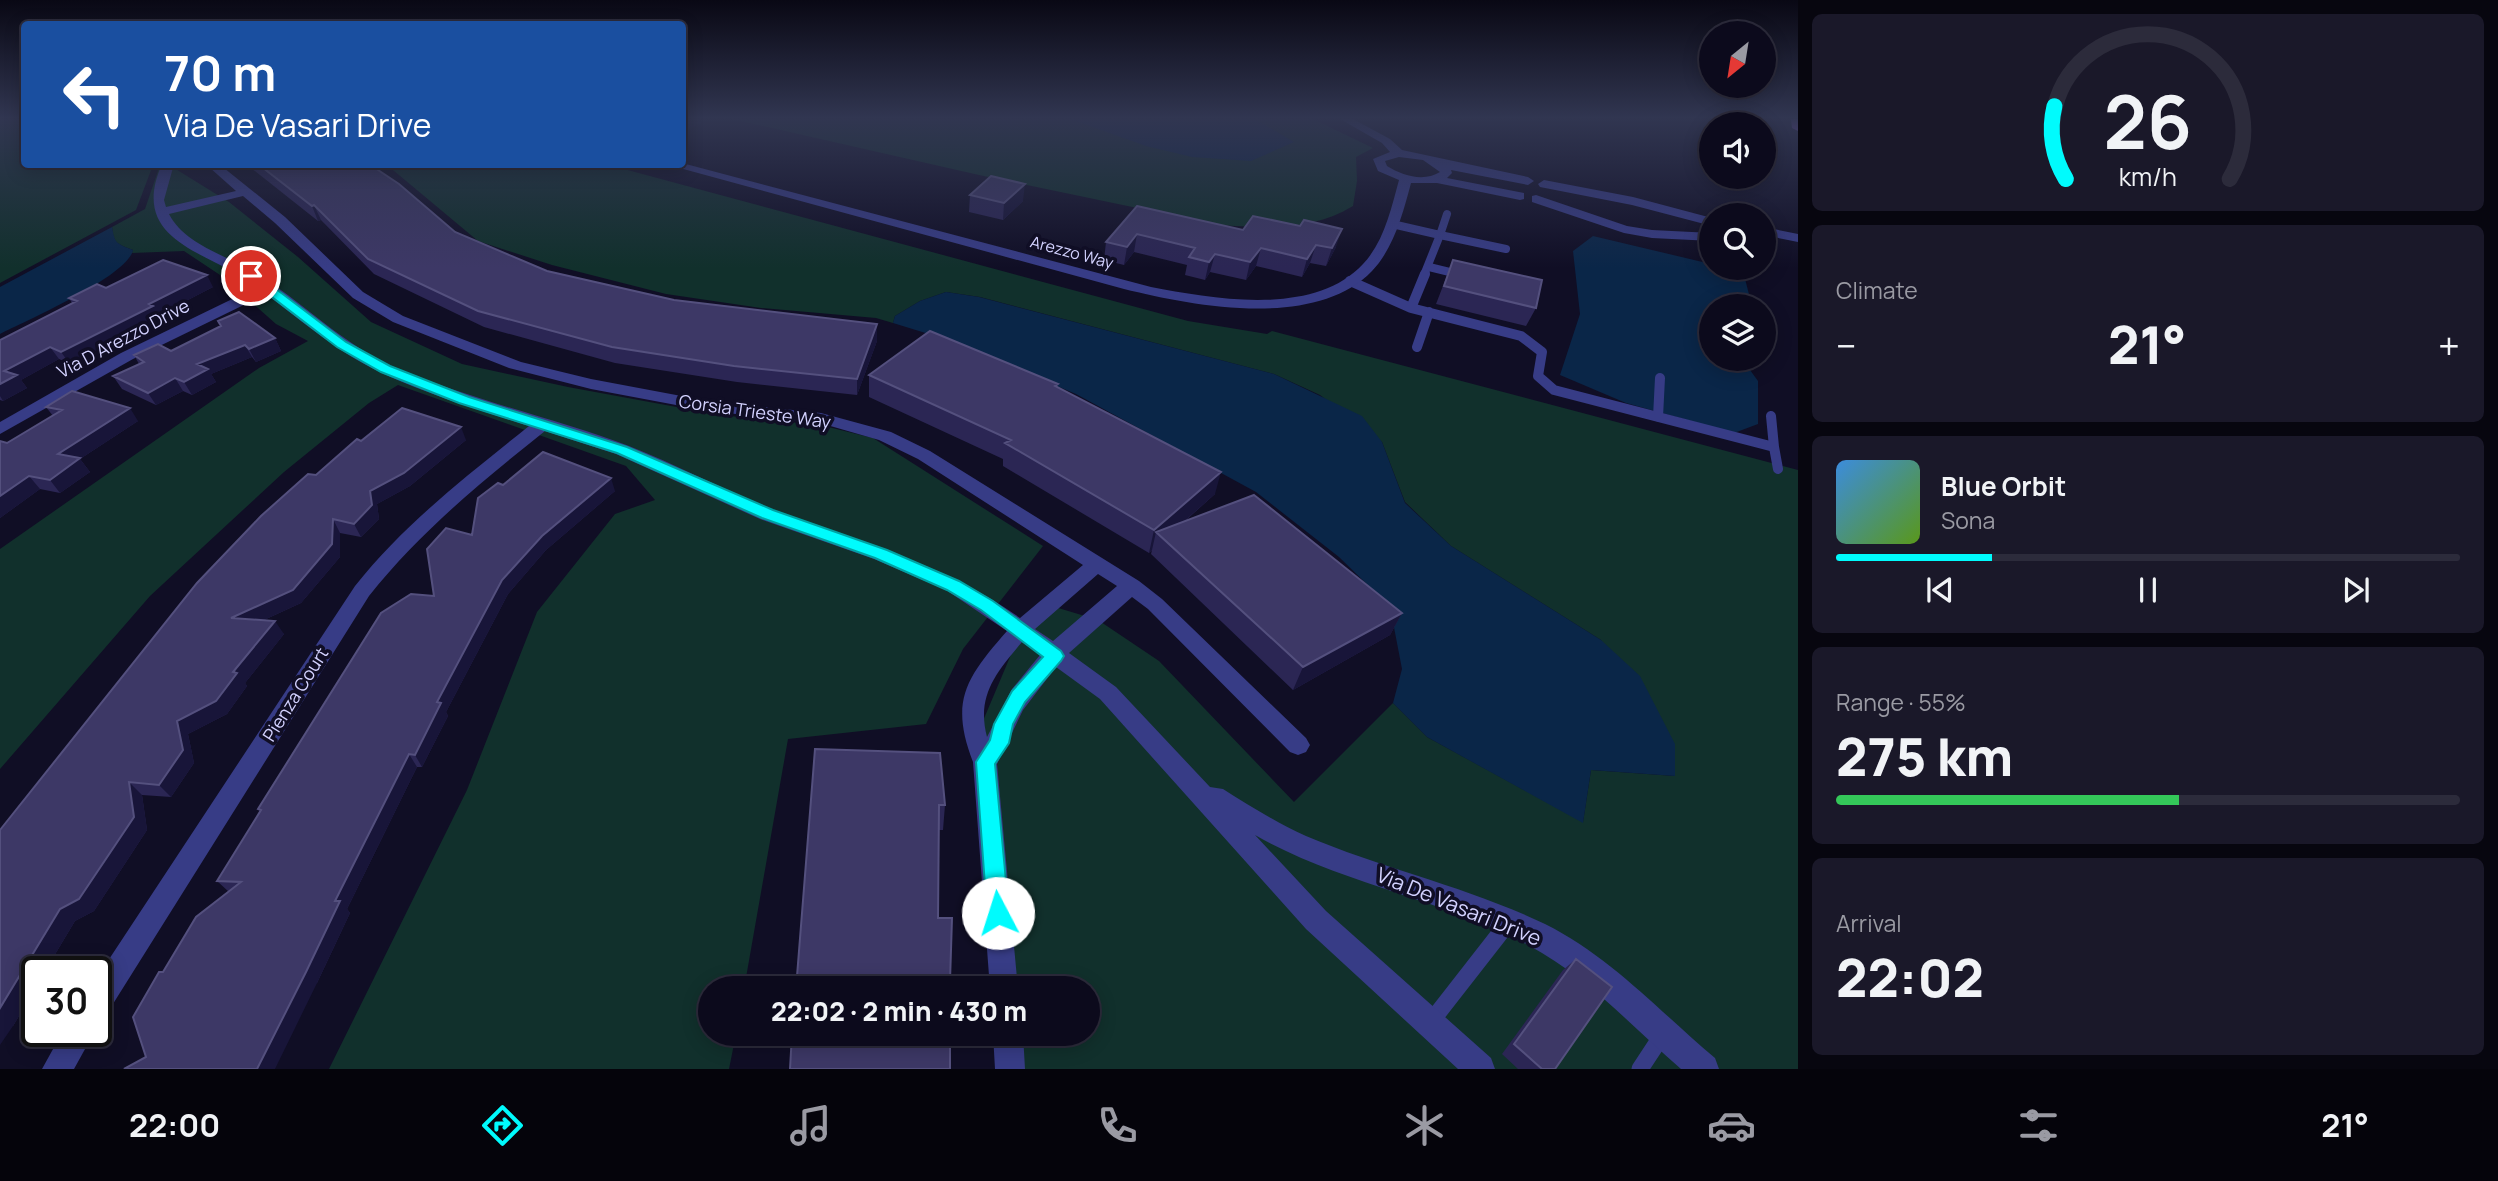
<!DOCTYPE html>
<meta charset="utf-8">
<style>
:root{--surface:#0c0a1c;--page:#1a1829;--text:#f1f3f6;--muted:#9a9aa3;--line:#2c2b3b;--accent:#00fbfd}
body{margin:0;font-family:Manrope,sans-serif;background:var(--page);color:var(--text);height:100vh;display:flex;flex-direction:column;font-size:26px;white-space:nowrap}
*{box-sizing:border-box;margin:0}
p{font-size:23px;color:var(--muted)}
.icon{flex:none;width:38px;height:38px;fill:none;stroke:currentColor;stroke-width:2;stroke-linecap:round;stroke-linejoin:round}
.map{position:relative;flex:1;overflow:hidden}
.sheet{display:flex;flex-direction:column;gap:14px;padding:14px;background:#07060f;width:700px}
.sheet>*{flex:none}
.hud{position:absolute;left:21px;top:21px;width:665px;height:147px;border-radius:7px;box-shadow:0 4px 18px #0003,0 0 0 2px var(--line);background:#1a4fa0;color:#fff;overflow:hidden}
.needle{width:46px;rotate:210deg}
.tools{position:absolute;left:1699px;top:21px;display:grid;gap:14px}
.tools a{display:grid;place-items:center;width:77px;height:77px;border-radius:50%;background:var(--surface);box-shadow:0 4px 18px #0003,0 0 0 2px var(--line);font-size:35px}
.speed{position:absolute;left:21px;top:956px;display:flex;gap:14px;font-size:35px;font-weight:700;text-align:center}
.speed>*{display:grid;place-content:center;width:91px;height:91px;border-radius:50%;background:var(--surface);box-shadow:0 4px 18px #0003,0 0 0 2px var(--line);line-height:1}
.speed .limit{border:4px solid #111;border-radius:10px;background:#fff;color:#111}
.pin{position:absolute;display:grid;place-items:center;width:60px;height:60px;color:#fff;margin:-30px;border:4px solid #fff;border-radius:50%;box-shadow:0 2px 7px #0007}
.me{position:absolute;width:77px;margin:-38px;rotate:355deg;stroke-linejoin:round;filter:drop-shadow(0 0 5px #0008)}
.turn{display:flex;align-items:center;gap:24px;height:147px;padding:0 28px;font-size:32px}
.turn .icon{width:91px;height:91px;stroke-width:2.5}
.turn b{display:block;font-size:49px;line-height:60px}
.big{font-size:52px;font-weight:800;line-height:1.1}
.sheet .card{flex:1;display:flex;flex-direction:column;justify-content:center;gap:10px;min-width:0;padding:0 24px;border-radius:10px;background:var(--page)}
.sheet .dial{align-items:center;gap:0}
.dial svg{height:182px;overflow:visible;fill:none;stroke:var(--line);stroke-width:7;stroke-linecap:round;text-anchor:middle}
.dial text{fill:var(--text);stroke:none}
.song{display:flex;align-items:center;gap:21px}
.cover{width:84px;height:84px;border-radius:10px;background:linear-gradient(135deg,hsl(210 70% 55%),hsl(90 70% 35%))}
.played{height:7px;border-radius:4px;background:linear-gradient(90deg,var(--accent) 25%,var(--line) 25%)}
.keys{display:flex;justify-content:space-around;direction:ltr}
.heat{display:flex;justify-content:space-between;align-items:center;font-size:38px;direction:ltr}
.charge{height:10px;border-radius:5px;background:linear-gradient(90deg,#34c759 55%,var(--line) 0)}
.trip{position:absolute;left:698px;top:976px;width:402px;height:70px;border-radius:35px;background:var(--surface);box-shadow:0 4px 18px #0003,0 0 0 2px var(--line);font-weight:800;line-height:70px;text-align:center}
.dock{display:flex;height:112px;justify-content:space-around;align-items:center;background:#05040b;color:var(--muted)}
.dock .icon{width:49px;height:49px}
.dock .selected{color:var(--accent)}
.dock b{font-size:32px;color:var(--text)}
main{display:flex;flex:1;min-height:0}
.map>svg:first-child{display:block}
.green{fill:#11302c}
.water{fill:#0a2648}
.lines{fill:none;stroke-linecap:round;stroke-linejoin:round}
.service-far2{stroke:#373c86;stroke-width:8}
.service-far1{stroke:#373c86;stroke-width:10}
.service{stroke:#373c86;stroke-width:17}
.minor{fill:#373c86;fill-rule:evenodd}
.primary{fill:#b259ff;fill-rule:evenodd}
.wall{fill:#2b2654}
.shaded-wall{fill:#181539}
.building{fill:#3d3866;stroke:#54507e;stroke-width:2}
.route{fill:#00fbfd;stroke:#00a3a4;stroke-width:2}
.labels{text-anchor:middle;dominant-baseline:central;stroke-width:7;stroke-linejoin:round;paint-order:stroke}
.far-street-label{font-size:16px;fill:#d3d2ff;stroke:#100e25}
.street-label{font-size:18px;fill:#d3d2ff;stroke:#100e25}
.near-street-label{font-size:21px;fill:#d3d2ff;stroke:#100e25}
</style>
<main>
<div class="map">
<svg width="1798" height="1069" viewBox="0 0 1798 1069">
<rect width="100%" height="100%" fill="#100e25"/>
<path class="green" d="M0 119H24V164L153 165 136 210 0 283Z
M732 119H1313L1373 148 1356 157 1357 181 1353 206C1312 231 1266 228 1219 225L979 175Z
M160 165H182L174 168 229 202 298 257 371 322 462 364 568 387 720 415 820 425 873 438 1043 546 963 649 926 724 788 739 744 989H710V1034H736L729 1069H329L467 790 537 612 615 514 655 500 626 466 398 385 369 403 284 472 150 596 0 769V549L259 368 308 341 276 324 223 277 184 251 132 253 133 250C115 243 114 243 112 227L145 209Z
M387 165H609L1188 321 1267 334 1272 331 1798 470V1069H1012L1009 1034H1088V989H1005L980 728 1018 638 1055 607 1098 620 1159 661 1294 802 1393 703 1427 737 1583 822 1591 770 1675 776 1601 640 1451 546 1405 502 1382 442 1320 395 1274 374 980 297 946 292 920 301 895 316 893 323 876 318 761 308 666 294 552 265 478 241Z"/>
<path class="water" d="M1070 119H1255L1294 142 1251 161 1192 157 1146 146Z
M112 227C115 243 115 243 133 250 128 276 26 321 0 334V287Z
M1593 236 1711 264 1712 268 1743 271 1752 306H1712V359H1742L1758 381V424L1734 433 1626 403 1560 375 1580 314 1573 251Z
M946 292 979 297 1274 374 1362 416 1382 442 1405 503 1451 546 1601 640 1640 676 1675 744V776L1591 770 1583 823 1427 737 1393 703 1402 669 1392 617 1377 594 1339 557 1256 492 1076 394 945 339 893 323 895 316 920 301Z"/>
<g class="lines">
<path class="service-far2" d="M1447 214 1440 235 1506 249
M1392 224 1440 235 1424 275
M1429 267 1462 275"/>
<path class="service-far1" d="M1455 274 1464 276
M1350 281 1411 308 1425 274
M1411 308 1521 336 1542 352 1538 376 1554 390 1774 447 1778 469
M1417 347 1429 312
M1771 416 1774 447
M1658 417 1660 378"/>
<path class="service" d="M1430 1023 1508 923
M1640 1069 1663 1034"/>
<path class="minor" d="M1340 119H1353L1390 139 1402 150 1528 177 1534 181 1528 185 1451 170 1452 173 1447 178 1524 193V199L1520 200 1437 183H1411C1403 213 1394 248 1372 271 1315 330 1193 306 1124 289L665 164 682 163 1151 287C1214 299 1314 317 1363 264 1384 242 1391 209 1399 180L1378 171 1373 159 1390 152 1382 143ZM1399 157 1423 160 1440 172C1424 182 1403 176 1387 166L1385 161Z
M162 164H174L164 200 166 207 236 191 209 167 219 164 285 217 363 292 403 316 521 362 591 379 708 401 821 413 891 432 930 451 1139 581 1162 599 1306 738 1310 745 1306 752 1298 755 1290 752 1148 609 1132 597 1069 653 1116 687 1210 787 1223 789C1250 806 1277 823 1306 836 1384 869 1468 887 1545 924 1611 957 1659 1011 1715 1058L1719 1069H1681C1630 1025 1588 977 1528 945 1441 898 1341 884 1255 835L1326 911 1491 1058 1495 1069H1458L1306 929 1100 699 1056 667 1023 710 997 764 1018 989H990L973 762C949 700 967 677 1007 631L946 590 874 559 760 519 616 454 545 431C481 482 420 532 369 596L106 1015 96 1019V979L355 586C405 523 467 476 529 426 480 410 429 395 382 373 339 353 303 322 266 294L133 359 0 434V422L121 353 257 287C210 251 127 243 162 164ZM243 196 275 223 353 298 393 322 509 368 591 389 708 411 820 423 879 440 918 459 1083 565 1020 618C945 564 859 542 774 510 725 491 678 465 629 446 551 417 471 400 394 367 342 344 302 301 254 272 226 255 185 245 169 214ZM1098 574 1117 586 1053 641 1035 629ZM1022 642 1040 655 1012 689 987 737C976 695 997 672 1022 642Z
M1544 180 1633 197 1712 218V226L1632 205 1540 187 1538 184Z
M1536 195 1627 226 1652 230 1712 233V241L1652 238 1624 233 1532 202V196Z
M1764 227 1798 234V242L1764 235Z
M63 1031H95L74 1069H42Z
M993 1034H1023L1025 1069H995Z"/>
<path class="primary" d="M1791 119H1798V131L1792 128Z"/>
</g>
<path class="wall" d="M246 164H369L455 232 547 271 674 300 877 341 857 395 737 382 615 363 484 327 374 274 321 220 318 221Z
M970 195 1023 201 1003 220 969 212Z
M1137 206 1243 230 1336 247 1326 266 1310 263 1302 277 1256 266 1246 280 1210 272 1205 280 1185 275 1187 265 1134 252 1124 265 1104 260 1106 242Z
M1453 260 1536 308 1526 326 1436 304Z
M213 287 159 315 160 318 70 364 59 359 21 380 27 388 3 401 0 400V340L72 303 69 298 106 288Z
M275 338 281 351 256 362 252 357 211 374 216 382 192 395 183 391 156 405 122 389 113 376 139 364 134 355Z
M869 375 1058 384 1057 387 1215 494 1185 521 1402 613 1390 635 1293 690 1151 554 1152 550 1149 553 1003 466V459L869 397Z
M46 407 138 421 80 459 90 472 60 493 40 489 0 518V441L7 443 53 416Z
M466 440 410 486 377 504 379 519 361 537 340 533V557L301 603 264 620 284 634 245 683 247 686 227 714 188 734 194 763 171 797 142 795 147 830 94 911 75 921 45 971H37V986L13 1026 0 830 316 475 361 441Z
M503 485 615 491 546 550 508 594 446 712 448 716 422 767H417L347 909 350 913 317 983 146 1057 163 972 229 892 217 881 260 812 258 809 434 596Z
M815 749 945 805 943 830H938V918L950 981V989H796Z
M1576 959 1555 1069H1518L1502 1054 1563 970Z"/>
<path class="shaded-wall" d="M688 119H701V123L682 133V122Z
M1025 184 1023 201 1003 220 1004 203Z
M314 205 321 220 318 221 312 206Z
M1342 229 1336 247 1326 266 1332 248Z
M1137 234 1134 252 1124 265 1127 247Z
M1316 245 1310 263 1302 277 1307 259Z
M1261 248 1256 266 1246 280 1250 262Z
M1215 254 1210 272 1205 280 1209 262Z
M207 275 213 287 159 315 160 318 70 364 61 352 149 304Z
M877 324V341L857 395V379Z
M275 338 281 351 256 362 249 349Z
M245 345 252 357 211 374 216 382 192 395 184 382 197 364Z
M50 347 59 359 21 380 27 388 3 401 0 396V384L4 371Z
M175 378 183 391 156 405 148 393Z
M130 408 138 421 80 459 90 472 60 493 50 480 58 454Z
M461 427 466 440 410 486 377 504 379 519 361 537 354 524 370 491Z
M1221 472 1215 494 1164 539 1156 532 1152 550 1149 553 1154 530Z
M29 476 40 489 0 518V496Z
M611 478 615 491 546 550 508 594 446 712 448 716 422 767 415 755 437 702 502 580 542 536Z
M333 519 340 533V557L301 603 240 631 231 618Z
M1402 613 1390 635 1293 690 1303 667Z
M275 621 284 634 245 683 247 686 227 714 188 734 194 763 171 797 159 785 177 721 233 672Z
M409 754 417 767 347 909 350 913 317 983 275 1069H257L335 901Z
M129 782 142 795 147 830 94 911 75 921 45 971H37V986L13 1026 0 1045V1008L60 909Z"/>
<path class="building" d="M258 164H369L399 184 455 232 547 271 674 300 877 324 857 379 734 366 612 347 478 311 368 259 314 205 312 206Z
M991 176 1025 184 1004 203 970 195Z
M1137 206 1243 230 1253 216 1300 226 1304 220 1342 229 1332 248 1316 245 1307 259 1261 248 1250 262 1215 254 1209 262 1189 257 1195 248 1137 234 1127 247 1106 242Z
M163 260 207 275 149 304 153 306 61 352 50 347 4 371 17 375 0 384V340L77 301 69 298 97 284 106 288Z
M1453 260 1542 280 1536 308 1444 286Z
M239 312 275 338 249 349 245 345 197 364 208 369 184 382 175 378 148 393 113 376 144 362 134 355 158 344 171 351 221 326 218 321Z
M930 331 1058 384 1055 386 1221 472 1154 530 1005 443 1011 440 869 375Z
M72 391 130 408 58 454 80 458 50 480 29 476 0 496V441L7 443 62 410 46 407Z
M402 408 461 427 404 473 370 491 372 505 354 524 333 519 332 544 293 590 231 618 275 621 233 672 237 673 216 701 177 721 183 750 159 785 129 782 134 817 79 899 60 909 0 1008V830L197 583 261 516 308 474 316 475 357 439 361 441Z
M543 452 611 478 542 536 502 580 437 702 441 703 415 755 409 754 335 901H340L306 972 257 1069H124L146 1057 133 1017 159 972H163L196 917 241 882 217 881 261 810 258 809 381 613 411 594 434 596 427 549 446 528 472 535 478 498 498 483 503 485Z
M1254 495 1402 613 1303 667 1156 532Z
M815 749 940 753 945 805H939L938 918H952L950 981H894L895 989H796Z
M1576 959 1612 987 1555 1069H1542L1514 1044Z
M792 1034H950V1069H790Z"/>
<linearGradient id="sky" x2="0" y2="1"><stop stop-color="#090814"/><stop offset="0.44" stop-color="#313651"/><stop offset="1" stop-color="#313651" stop-opacity="0"/></linearGradient>
<rect width="1798" height="268" fill="url(#sky)"/>
<path class="route" d="M247 273H255L346 342 390 366 469 397 627 447 773 510 887 550 959 581 993 601 1061 651 1064 656 1061 661 1025 702 1013 724 1009 743 995 764 1009 913 1006 921 998 924 990 921 987 913 976 762 990 740 994 724 1012 691 1043 657 981 610 947 590 875 558 762 518 617 453 459 403 381 372 337 347 247 278Z"/>
<g class="labels">
<g class="far-street-label">
<text transform="translate(1072 252) rotate(15)">Arezzo Way</text>
</g>
<g class="street-label">
<text transform="translate(123 338) rotate(-28)">Via D Arezzo Drive</text>
<text transform="translate(755 411) rotate(8)">Corsia Trieste Way</text>
<text transform="translate(295 694) rotate(-58)">Pienza Court</text>
</g>
<g class="near-street-label">
<text transform="translate(1459 906) rotate(22)">Via De Vasari Drive</text>
</g>
</g>
</svg>
<div class="tools">
<a><svg class="needle" viewBox="-14 -14 28 28"><path d="M0-13l5 13h-10z" fill="#e53935"/><path d="M0 13l5-13h-10z" fill="#9a9aa3"/></svg></a>
<a><svg class="icon" aria-label="sound" viewBox="0 0 24 24"><path d="M4 9h4l5-4v14l-5-4H4zM17 9q2 3 0 6"/></svg></a>
<a><svg class="icon" aria-label="search" viewBox="0 0 24 24"><circle cx="10" cy="10" r="6"/><path d="M15 15l6 6"/></svg></a>
<a><svg class="icon" aria-label="layers" viewBox="0 0 24 24"><path d="M12 4l9 5-9 5-9-5zM3 14l9 5 9-5"/></svg></a>
</div>
<div class="speed"><div class="limit">30</div></div>
<div class="pin" style="left:251px;top:276px;background:#d93025"><svg class="icon" aria-label="arrive" viewBox="0 0 24 24"><path d="M6 21V4h12l-3 4 3 4H6"/></svg></div>
<svg class="me" style="left:998px;top:913px" viewBox="-20 -20 40 40"><circle r="19" fill="#fff"/><path d="M0-13L10 11 0 6-10 11z" fill="#00fbfd"/></svg>
<div class="trip">22:02 · 2 min · 430 m</div>
<div class="hud">
<div class="turn"><svg class="icon" aria-label="left" viewBox="0 0 24 24"><path d="M17 20v-9H6M10 6l-5 5 5 5"/></svg><div><b>70 m</b>Via De Vasari Drive</div></div>
</div>
</div>
<section class="sheet">
<div class="card dial"><svg viewBox="0 0 100 80">
<path d="M14 69A42 42 0 1 1 86 69"/>
<path d="M14 69A42 42 0 0 1 9 37" stroke="#00fbfd"/>
<text x="50" y="56" font-size="32" font-weight="700">26</text>
<text x="50" y="72" font-size="11">km/h</text>
</svg></div>
<div class="card"><p>Climate</p>
<div class="heat"><a>−</a><b class="big">21°</b><a>+</a></div>
</div>
<div class="card">
<div class="song"><i class="cover"></i><div><b>Blue Orbit</b><p>Sona</p></div></div>
<div class="played"></div>
<div class="keys"><svg class="icon" aria-label="previous" viewBox="0 0 24 24"><path d="M18 5L8 12l10 7zM5 5v14"/></svg><svg class="icon" aria-label="pause" viewBox="0 0 24 24"><path d="M8 5v14M16 5v14"/></svg><svg class="icon" aria-label="next" viewBox="0 0 24 24"><path d="M6 5l10 7-10 7zM19 5v14"/></svg></div>
</div>
<div class="card"><p>Range · 55%</p><b class="big">275 km</b><div class="charge"></div></div>
<div class="card"><p>Arrival</p><b class="big">22:02</b></div>
</section>
</main>
<nav class="dock">
<b>22:00</b>
<svg class="icon selected" aria-label="directions" viewBox="0 0 24 24"><path d="M12 3l9 9-9 9-9-9zM9 14v-3h6M13 9l2 2-2 2"/></svg>
<svg class="icon" aria-label="music" viewBox="0 0 24 24"><path d="M9 18V5l10-2v13"/><circle cx="6" cy="18" r="3"/><circle cx="16" cy="16" r="3"/></svg>
<svg class="icon" aria-label="phone" viewBox="0 0 24 24"><path d="M5 4h4l2 5-3 2q2 4 5 5l2-3 5 2v4C11 20 4 13 5 4z"/></svg>
<svg class="icon" aria-label="climate" viewBox="0 0 24 24"><path d="M12 3v18M4 7l16 10M4 17L20 7"/></svg>
<svg class="icon" aria-label="car" viewBox="0 0 24 24"><path d="M5 17H2v-5l4-1 3-4h7l3 4 3 1v5h-3M9 17h6M6 11h13"/><circle cx="7" cy="17" r="2"/><circle cx="17" cy="17" r="2"/></svg>
<svg class="icon" aria-label="filters" viewBox="0 0 24 24"><path d="M4 7h16M4 17h16"/><circle cx="9" cy="7" r="2"/><circle cx="15" cy="17" r="2"/></svg>
<b>21°</b>
</nav>
